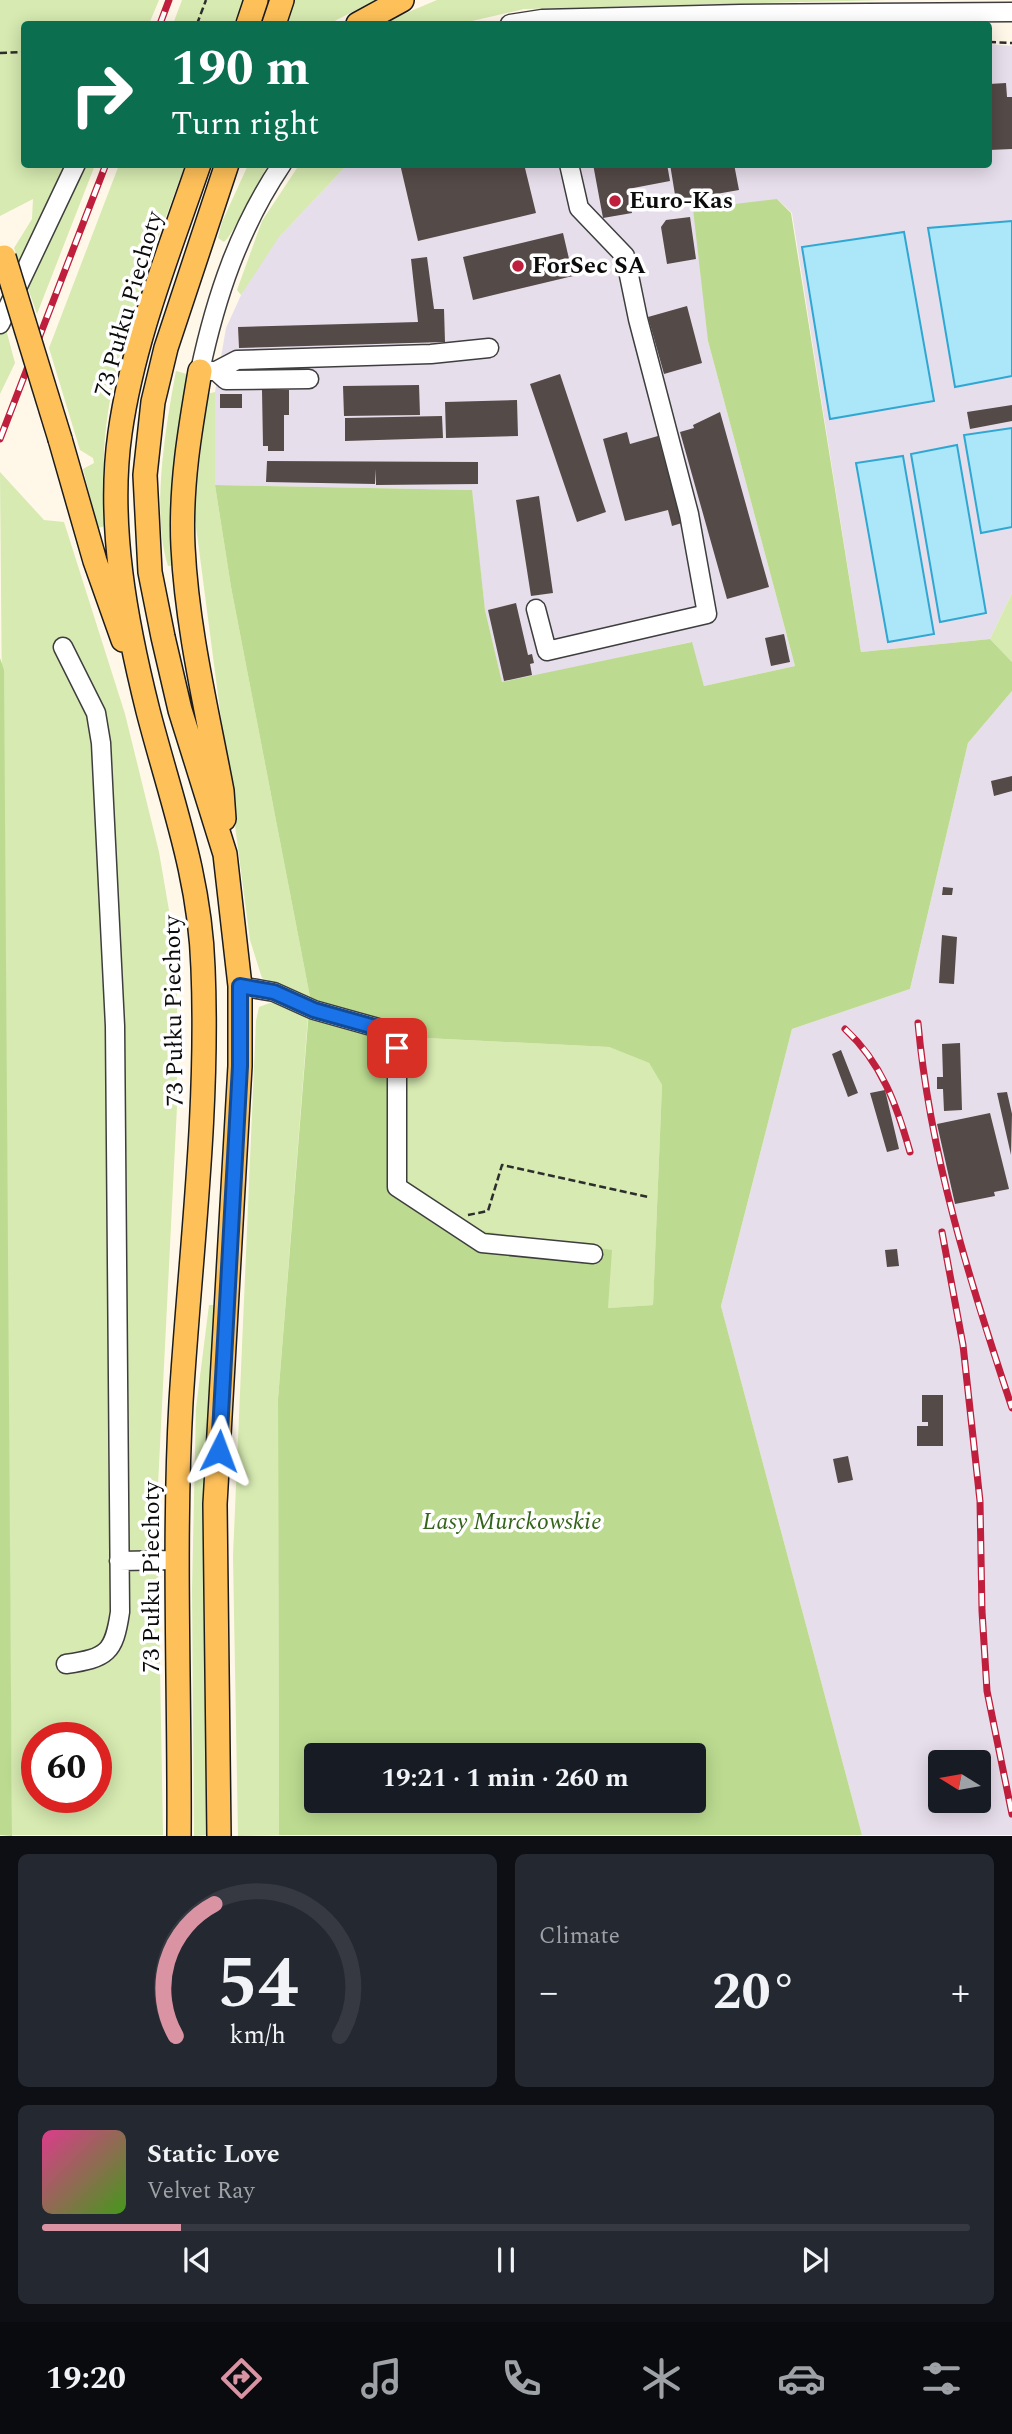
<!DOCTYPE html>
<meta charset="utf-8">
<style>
:root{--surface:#171b24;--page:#242831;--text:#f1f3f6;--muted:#9ea1a6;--line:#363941;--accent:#da93a2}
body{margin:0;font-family:Spectral,serif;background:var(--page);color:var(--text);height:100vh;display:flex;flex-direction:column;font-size:26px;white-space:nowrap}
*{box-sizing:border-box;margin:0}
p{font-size:23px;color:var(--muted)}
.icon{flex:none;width:38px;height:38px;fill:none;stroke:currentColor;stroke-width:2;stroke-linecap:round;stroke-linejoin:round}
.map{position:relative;height:1836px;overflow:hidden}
.drawer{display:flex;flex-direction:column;gap:18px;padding:18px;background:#0d0f14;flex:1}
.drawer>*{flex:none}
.hud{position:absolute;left:21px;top:21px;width:971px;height:147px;border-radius:7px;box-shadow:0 4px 18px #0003;background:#0b6e4f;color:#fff;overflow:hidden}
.needle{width:46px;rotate:281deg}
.tools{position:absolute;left:928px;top:1750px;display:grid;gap:14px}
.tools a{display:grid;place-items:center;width:63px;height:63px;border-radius:7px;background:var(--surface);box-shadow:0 4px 18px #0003;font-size:35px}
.speed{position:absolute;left:21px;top:1722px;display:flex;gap:14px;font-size:35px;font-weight:700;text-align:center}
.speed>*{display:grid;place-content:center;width:91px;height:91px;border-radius:50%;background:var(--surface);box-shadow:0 4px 18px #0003;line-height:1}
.speed .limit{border:10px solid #d22;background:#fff;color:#111}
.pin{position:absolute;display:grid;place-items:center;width:60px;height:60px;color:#fff;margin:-30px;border-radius:14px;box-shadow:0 4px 10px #0006}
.me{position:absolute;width:77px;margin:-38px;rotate:3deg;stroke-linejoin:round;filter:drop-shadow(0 0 5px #0008)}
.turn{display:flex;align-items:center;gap:24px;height:147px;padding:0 35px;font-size:32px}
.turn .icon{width:91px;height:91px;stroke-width:2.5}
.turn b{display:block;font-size:49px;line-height:60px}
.big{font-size:52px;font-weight:700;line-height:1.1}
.drawer .widget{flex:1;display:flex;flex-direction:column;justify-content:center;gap:10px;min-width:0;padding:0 24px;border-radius:10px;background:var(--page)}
.drawer .dial{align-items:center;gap:0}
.dial svg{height:182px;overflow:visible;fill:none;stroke:var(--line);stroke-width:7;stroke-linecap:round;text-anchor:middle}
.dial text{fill:var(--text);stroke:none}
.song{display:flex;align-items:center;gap:21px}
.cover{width:84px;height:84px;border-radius:10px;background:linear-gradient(135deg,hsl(330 70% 55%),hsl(100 70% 35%))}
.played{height:7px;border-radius:4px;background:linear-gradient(90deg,var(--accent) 15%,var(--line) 15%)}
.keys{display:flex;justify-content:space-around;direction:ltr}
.heat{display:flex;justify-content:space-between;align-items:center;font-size:38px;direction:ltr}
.drawer .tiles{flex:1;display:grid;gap:18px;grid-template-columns:1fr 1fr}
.widget:last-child{grid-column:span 2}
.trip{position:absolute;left:304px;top:1743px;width:402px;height:70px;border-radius:7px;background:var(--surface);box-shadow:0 4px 18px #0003;font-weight:700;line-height:70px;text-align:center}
.tabs{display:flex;height:112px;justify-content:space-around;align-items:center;background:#090b0e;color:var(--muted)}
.tabs .icon{width:49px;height:49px}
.tabs .current{color:var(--accent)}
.tabs b{font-size:32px;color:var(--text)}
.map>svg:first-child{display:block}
.industrial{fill:#e7deeb;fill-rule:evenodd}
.green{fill:#d6eab1;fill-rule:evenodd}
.forest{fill:#bcdb90;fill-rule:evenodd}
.water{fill:#abe6f9;stroke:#2fa7d2;stroke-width:2}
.building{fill:#544a47}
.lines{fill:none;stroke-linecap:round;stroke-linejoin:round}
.minor-casing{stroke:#3e3e3e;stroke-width:21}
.major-casing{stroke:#1c1c1c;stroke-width:26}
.path{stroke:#2d2d2d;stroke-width:2.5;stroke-dasharray:7 3.5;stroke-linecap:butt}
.minor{stroke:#fff;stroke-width:18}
.major{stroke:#fec059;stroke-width:23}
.rail-casing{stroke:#bf1e3c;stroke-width:7}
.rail{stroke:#fff;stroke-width:4.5;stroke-dasharray:13;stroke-linecap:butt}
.major-bridge-casing{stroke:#1c1c1c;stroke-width:26;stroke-linecap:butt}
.major-bridge{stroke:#fec059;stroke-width:23}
.route-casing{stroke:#114b97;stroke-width:18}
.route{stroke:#1a73e8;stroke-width:12}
.poi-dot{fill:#bf1e3c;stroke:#fff;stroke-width:2.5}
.labels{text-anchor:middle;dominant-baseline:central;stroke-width:7;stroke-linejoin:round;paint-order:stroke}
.poi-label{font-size:24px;font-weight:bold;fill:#0b0b0b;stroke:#fff;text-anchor:start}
.street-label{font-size:24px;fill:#0b0b0b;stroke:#fff}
.park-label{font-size:24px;font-style:italic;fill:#336419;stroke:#fff}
</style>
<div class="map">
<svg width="1012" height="1836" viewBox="0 0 1012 1836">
<rect width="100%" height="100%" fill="#fff7e8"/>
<path class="industrial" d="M989 44 1012 46V593L990 639 861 652 792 213 777 199 708 341 795 666 704 686 691 642 502 683 485 610 471 490 215 485V392L226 328 257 260 347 165 989 164Z
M1012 691V1835H862L721 1306 792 1029 910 989 968 743ZM940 1762H978V1801H940Z"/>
<path class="green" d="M0 0H159L149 24H24V164L95 165 37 314 14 248 32 219 33 199 0 216Z
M182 0H247L238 24H173Z
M291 0H375L329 24H283Z
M437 0H888L524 9 459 24H380Z
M119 165H185C152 257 110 352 104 451 103 476 105 501 105 526L98 528 83 469 94 463 93 458 80 450 49 348Z
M248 165H268C259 179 233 236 224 242L218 238 222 222Z
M299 165H347L279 237 241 295 237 290 262 221Z
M0 307 15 363 0 394Z
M176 371 190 375 176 565 168 566C151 512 166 425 176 371Z
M215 392V485L231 587 310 997 262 978 250 940 194 511 207 394Z
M0 472 44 520 64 522 125 714 159 852 177 957V1106L157 1505 163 1835H12ZM37 1738H96V1797H37Z
M1012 593V662L990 639Z
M275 1001 308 1017 278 1399 279 1835 238 1836 233 1556 256 1021 259 1007Z
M404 1037 609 1047 649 1063 662 1085 653 1305 608 1308 468 1229 405 1188Z
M209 1305H214L203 1567 207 1835 194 1836 192 1590 196 1408Z"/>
<path class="forest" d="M777 199 791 213 861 652 990 639 1012 662V691L968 743 910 989 792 1029 721 1306 862 1835H279L278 1399 310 997 231 587 215 485 472 490 485 610 502 682 692 642 704 686 795 666 708 341 693 209ZM405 1037 609 1047 649 1063 662 1085 653 1305 608 1308 612 1250 468 1229 405 1188ZM317 1755H695V1801H317Z
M0 658 4 670 12 1836 0 1835Z"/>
<path class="water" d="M1012 221V376L955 387 928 228Z
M904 232 934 401 830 419 802 247Z
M1012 428V527L981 533 964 435Z
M957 445 986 613 940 622 911 454Z
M903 456 934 634 888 642 856 463Z"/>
<path class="building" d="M1006 83 1007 97H1012V149L989 150V84Z
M400 164H524L536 213 418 241Z
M593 164H667L670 181 628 189 632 213 603 218Z
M670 164H734L739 190 676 201Z
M690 217 696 259 667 264 661 227 666 220Z
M563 233 573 276 473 300 463 257Z
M427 257 434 309H444L445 342 239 348 238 327 418 322 411 259Z
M687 306 702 363 664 374 648 317Z
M560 374 606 512 577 522 530 384Z
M419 385 420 415 344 416 343 386Z
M262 390H289V415H284V451H268V446H263Z
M220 394H242V408H220Z
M517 400 518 436 446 438 445 402Z
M1012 405V421L970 429 967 412Z
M720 412 769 587 727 599 680 432 694 428 693 425Z
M442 416 443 438 345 441V418Z
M627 432 630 444 658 436 682 523 672 526 668 510 625 521 603 439Z
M267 461 478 462V484L376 485V469L375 484 266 482Z
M539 496 553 593 531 596 516 500Z
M516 603 528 655 532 654 534 663 530 664 532 675 504 681 488 610Z
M784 634 790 662 771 666 765 638Z
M1012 776V791L994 796 991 781Z
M943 887 953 888 952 895H942Z
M942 935 957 937 954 984 939 983Z
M960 1043 962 1110 944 1111 943 1089H937V1077H943L942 1044Z
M841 1050 858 1093 848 1097 832 1054Z
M885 1090 899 1149 887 1152 870 1093Z
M1007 1092 1012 1114 1011 1155 997 1093Z
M990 1113 1009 1189 994 1192 995 1196 955 1204 937 1124Z
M897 1249 899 1266 887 1267 885 1250Z
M922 1395H943V1446H917V1426H928V1422H922Z
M848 1456 853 1480 838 1483 833 1459Z"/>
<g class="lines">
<g class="minor-casing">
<path id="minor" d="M510 24 542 19 740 14 1012 12
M282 164C239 228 216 296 200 371H216L237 360 431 354 489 348
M0 324 76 164
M216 371 226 380 309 379
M536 609 547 651 707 614 689 514 638 319 625 256 579 208 569 164
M63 647 96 713 101 743 115 1026 120 1612C114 1653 107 1658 66 1664
M240 986 274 992 314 1010 389 1031 397 1048V1187L482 1243 593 1254
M119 1561 177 1560"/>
</g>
<g class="major-casing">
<path id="major" d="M248 24 256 0
M274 24 282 0
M358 24 402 0
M200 371C190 429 180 487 183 547 187 629 207 711 222 791L224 819
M60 439 95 561 123 640
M179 1836C180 1691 173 1546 181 1402 190 1257 209 1113 203 968 200 875 171 800 148 711 126 623 107 524 120 433 133 341 169 252 199 164
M219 1836 215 1504 240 1066V986L225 854 180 710 163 637 150 572 145 475 153 402 166 348 227 164"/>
</g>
<path class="path" d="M197 24 206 0
M989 42 1012 43
M0 53 24 52
M468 1215 488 1211 502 1165 648 1197"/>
<use href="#minor" class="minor"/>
<use href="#major" class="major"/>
<g class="rail-casing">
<path id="rail" d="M160 24 169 0
M0 439 106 164
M918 1023C930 1156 970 1282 1012 1408
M845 1029C882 1063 897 1106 910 1152
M942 1232 963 1345 980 1501 982 1611 987 1691 1012 1814"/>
</g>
<use href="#rail" class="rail"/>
<g class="major-bridge-casing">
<path id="major-bridge" d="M4 257 60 439"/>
</g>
<use href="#major-bridge" class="major-bridge"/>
</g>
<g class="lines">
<g class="route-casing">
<path id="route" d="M219 1451 240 1066V986L274 992 314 1010 389 1031 397 1048"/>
</g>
<use href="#route" class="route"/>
</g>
<g class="poi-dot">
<circle cx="615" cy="201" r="7"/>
<circle cx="518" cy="266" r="7"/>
</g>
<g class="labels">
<g class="poi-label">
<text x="629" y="201">Euro-Kas</text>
<text x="532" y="266">ForSec SA</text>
</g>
<g class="street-label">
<text transform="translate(129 304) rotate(-74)">73 Pułku Piechoty</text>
<text transform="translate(174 1011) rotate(-91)">73 Pułku Piechoty</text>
<text transform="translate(152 1577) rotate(-90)">73 Pułku Piechoty</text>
</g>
<g class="park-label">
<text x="512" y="1522">Lasy Murckowskie</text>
</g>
</g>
</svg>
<div class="tools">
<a><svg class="needle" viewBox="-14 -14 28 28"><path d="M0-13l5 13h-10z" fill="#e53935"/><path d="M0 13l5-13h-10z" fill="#9ea1a6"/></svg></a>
</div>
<div class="speed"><div class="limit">60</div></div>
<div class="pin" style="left:397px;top:1048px;background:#d93025"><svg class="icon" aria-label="arrive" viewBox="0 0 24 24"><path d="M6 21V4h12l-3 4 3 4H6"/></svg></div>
<svg class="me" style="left:219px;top:1451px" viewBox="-20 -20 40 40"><path d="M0-17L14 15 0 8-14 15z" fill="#1a73e8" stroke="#fff" stroke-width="4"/></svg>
<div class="trip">19:21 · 1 min · 260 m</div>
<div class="hud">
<div class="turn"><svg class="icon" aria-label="right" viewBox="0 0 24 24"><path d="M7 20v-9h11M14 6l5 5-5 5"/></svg><div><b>190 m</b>Turn right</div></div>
</div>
</div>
<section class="drawer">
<div class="tiles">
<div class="widget dial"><svg viewBox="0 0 100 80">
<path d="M14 69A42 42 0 1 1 86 69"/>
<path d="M14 69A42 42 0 0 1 31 11" stroke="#da93a2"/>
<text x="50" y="56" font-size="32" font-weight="700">54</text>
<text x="50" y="72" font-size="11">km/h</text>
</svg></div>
<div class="widget"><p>Climate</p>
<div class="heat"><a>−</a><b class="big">20°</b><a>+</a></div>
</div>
<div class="widget">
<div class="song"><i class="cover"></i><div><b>Static Love</b><p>Velvet Ray</p></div></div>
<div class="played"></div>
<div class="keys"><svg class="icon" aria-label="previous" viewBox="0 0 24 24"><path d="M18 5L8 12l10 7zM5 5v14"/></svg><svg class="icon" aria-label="pause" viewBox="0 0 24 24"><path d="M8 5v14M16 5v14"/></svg><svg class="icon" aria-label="next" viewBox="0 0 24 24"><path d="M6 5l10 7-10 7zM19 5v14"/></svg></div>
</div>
</div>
</section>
<nav class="tabs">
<b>19:20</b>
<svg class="icon current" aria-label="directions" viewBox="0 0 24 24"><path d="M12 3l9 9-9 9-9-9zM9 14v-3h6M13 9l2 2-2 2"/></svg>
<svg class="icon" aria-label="music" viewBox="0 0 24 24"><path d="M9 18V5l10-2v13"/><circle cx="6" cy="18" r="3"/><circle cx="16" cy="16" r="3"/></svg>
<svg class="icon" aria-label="phone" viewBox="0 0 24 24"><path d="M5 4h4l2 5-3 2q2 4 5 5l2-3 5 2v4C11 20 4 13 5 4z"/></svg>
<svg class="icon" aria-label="climate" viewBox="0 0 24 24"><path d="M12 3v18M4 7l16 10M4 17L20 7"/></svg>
<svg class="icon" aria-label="car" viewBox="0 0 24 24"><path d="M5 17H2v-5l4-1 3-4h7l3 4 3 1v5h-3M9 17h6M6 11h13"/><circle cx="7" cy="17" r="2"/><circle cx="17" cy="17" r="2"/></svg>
<svg class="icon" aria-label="filters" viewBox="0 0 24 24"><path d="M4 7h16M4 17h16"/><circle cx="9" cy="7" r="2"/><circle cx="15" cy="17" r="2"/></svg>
</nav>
